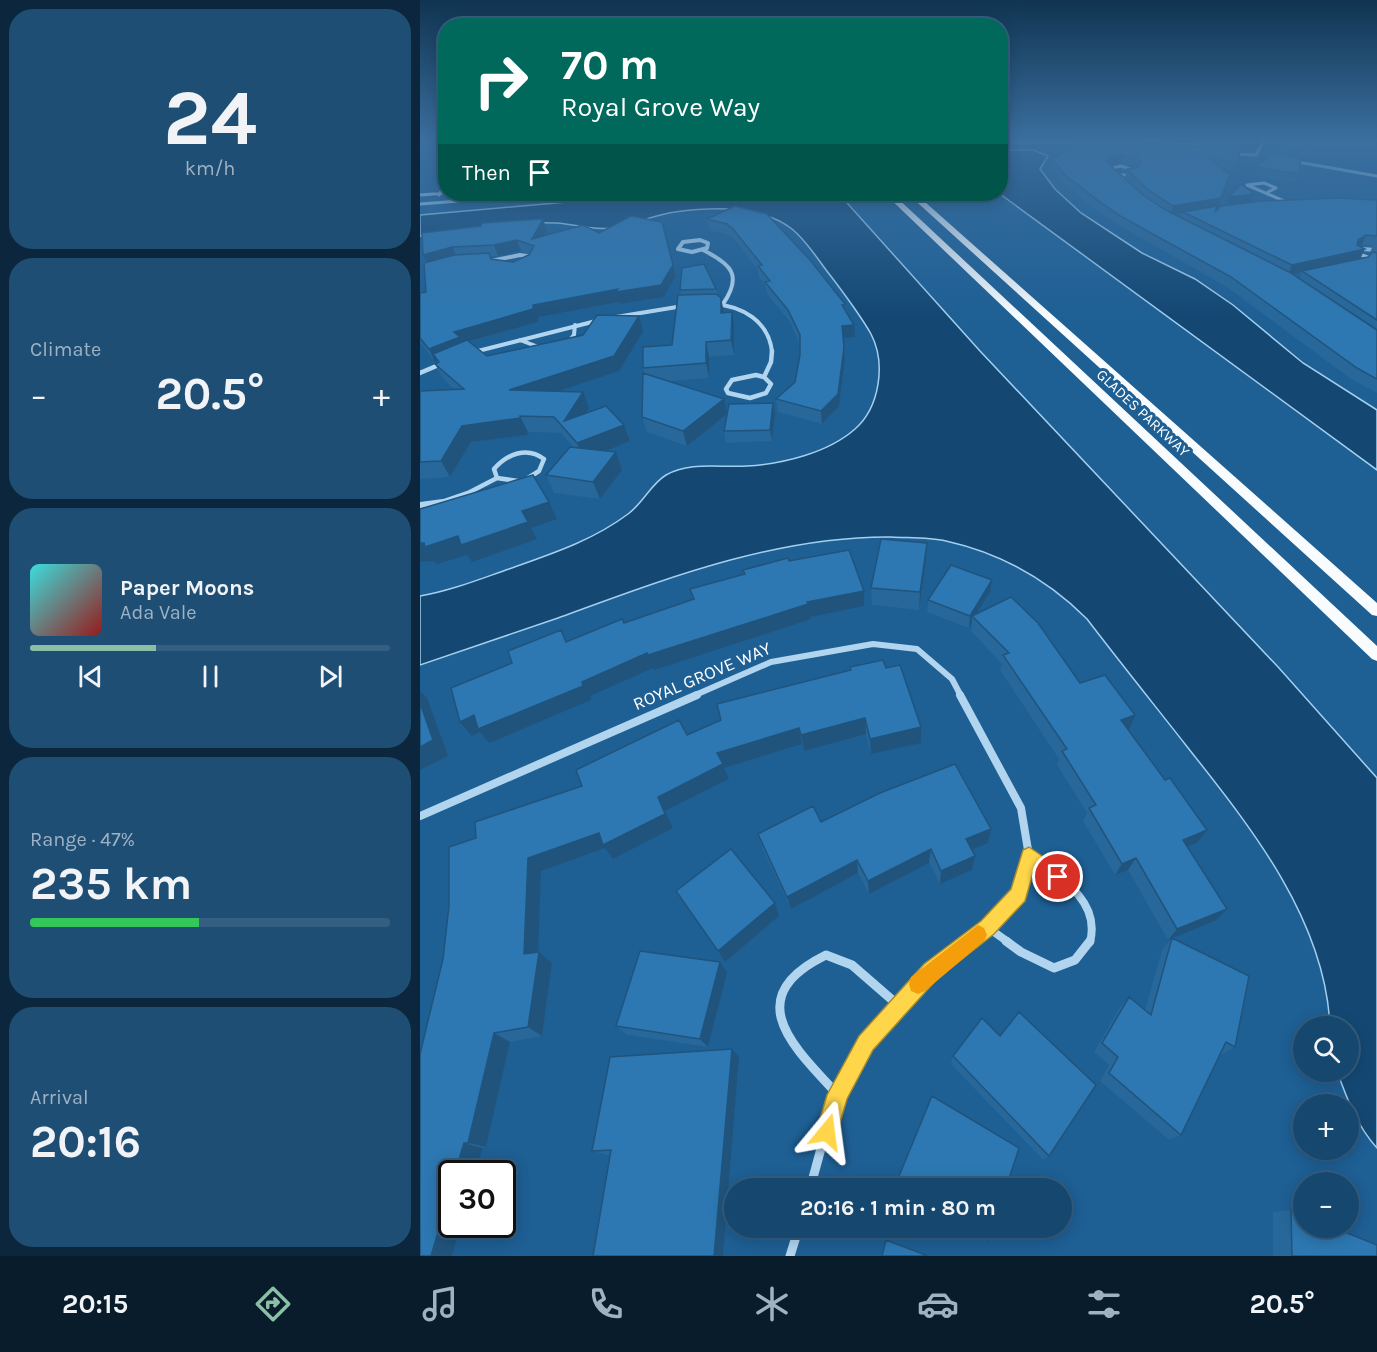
<!DOCTYPE html>
<meta charset="utf-8">
<style>
:root{--surface:#16476f;--page:#1f4e74;--text:#f1f3f6;--muted:#9eb2c3;--line:#355f82;--accent:#8abfa5}
body{margin:0;font-family:Karla,sans-serif;background:var(--page);color:var(--text);height:100vh;display:flex;flex-direction:column;font-size:22px;white-space:nowrap}
*{box-sizing:border-box;margin:0}
p{font-size:20px;color:var(--muted)}
.icon{flex:none;width:33px;height:33px;fill:none;stroke:currentColor;stroke-width:2;stroke-linecap:round;stroke-linejoin:round}
.map{position:relative;flex:1;overflow:hidden}
.panel{display:flex;flex-direction:column;gap:9px;padding:9px;background:#0c273d;width:420px}
.panel>*{flex:none}
.banner{position:absolute;left:18px;top:18px;width:570px;height:183px;border-radius:24px;box-shadow:0 3px 15px #0003,0 0 0 2px var(--line);background:#00695c;color:#fff;overflow:hidden}
.tools{position:absolute;left:873px;top:1016px;display:grid;gap:12px}
.tools a{display:grid;place-items:center;width:66px;height:66px;border-radius:50%;background:var(--surface);box-shadow:0 3px 15px #0003,0 0 0 2px var(--line);font-size:30px}
.speed{position:absolute;left:18px;top:1160px;display:flex;gap:12px;font-size:30px;font-weight:700;text-align:center}
.speed>*{display:grid;place-content:center;width:78px;height:78px;border-radius:50%;background:var(--surface);box-shadow:0 3px 15px #0003,0 0 0 2px var(--line);line-height:1}
.speed .limit{border:3px solid #111;border-radius:9px;background:#fff;color:#111}
.pin{position:absolute;display:grid;place-items:center;width:51px;height:51px;color:#fff;margin:-26px;border:3px solid #fff;border-radius:50%;box-shadow:0 2px 6px #0007}
.me{position:absolute;width:66px;margin:-33px;rotate:16deg;stroke-linejoin:round;filter:drop-shadow(0 0 4px #0008)}
.turn{display:flex;align-items:center;gap:21px;height:126px;padding:0 24px;font-size:27px}
.turn .icon{width:78px;height:78px;stroke-width:2.5}
.turn b{display:block;font-size:42px;line-height:51px}
.then{display:flex;align-items:center;height:57px;padding:0 24px;background:#0003;gap:12px;font-size:22px}
.big{font-size:45px;font-weight:700;line-height:1.1}
.panel .tile{flex:1;display:flex;flex-direction:column;justify-content:center;gap:9px;min-width:0;padding:0 21px;border-radius:24px;background:var(--page)}
.panel .dial{align-items:center;gap:0}
.dial b{font-size:78px;line-height:1}
.song{display:flex;align-items:center;gap:18px}
.cover{width:72px;height:72px;border-radius:9px;background:linear-gradient(135deg,hsl(180 70% 55%),hsl(0 70% 35%))}
.played{height:6px;border-radius:3px;background:linear-gradient(90deg,var(--accent) 35%,var(--line) 35%)}
.keys{display:flex;justify-content:space-around;direction:ltr}
.heat{display:flex;justify-content:space-between;align-items:center;font-size:33px;direction:ltr}
.charge{height:9px;border-radius:4px;background:linear-gradient(90deg,#34c759 47%,var(--line) 0)}
.trip{position:absolute;left:304px;top:1178px;width:348px;height:60px;border-radius:30px;background:var(--surface);box-shadow:0 3px 15px #0003,0 0 0 2px var(--line);font-weight:700;line-height:60px;text-align:center}
.menu{display:flex;height:96px;justify-content:space-around;align-items:center;background:#091c2c;color:var(--muted)}
.menu .icon{width:42px;height:42px}
.menu .selected{color:var(--accent)}
.menu b{font-size:27px;color:var(--text)}
main{display:flex;flex:1;min-height:0}
.map>svg:first-child{display:block}
.water{fill:#144873;stroke:#a4d0f0;stroke-width:1.5}
.lines{fill:none;stroke-linecap:round;stroke-linejoin:round}
.minor-far5{stroke:#b1d4ef;stroke-width:3}
.minor-far4{stroke:#b1d4ef;stroke-width:4}
.minor-far3{stroke:#b1d4ef;stroke-width:4.5}
.minor-far2{stroke:#b1d4ef;stroke-width:6}
.minor-far1{stroke:#b1d4ef;stroke-width:8}
.minor{stroke:#b1d4ef;stroke-width:9}
.primary{fill:#f8fcff;fill-rule:evenodd}
.wall{fill:#276799;fill-rule:evenodd}
.shaded-wall{fill:#20547d}
.building{fill:#2d78b2;stroke:#20547d;stroke-width:1.5}
.route{fill:#ffd54a;stroke:#a68a30;stroke-width:1.5}
.slow{fill:#f59e0b}
.labels{text-anchor:middle;dominant-baseline:central;stroke-width:6;stroke-linejoin:round;paint-order:stroke}
.far-street-label{font-size:15px;fill:#fff;stroke:#1e5f94}
.street-label{font-size:18px;fill:#fff;stroke:#1e5f94}
</style>
<main>
<section class="panel">
<div class="tile dial"><b>24</b><p>km/h</p></div>
<div class="tile"><p>Climate</p>
<div class="heat"><a>−</a><b class="big">20.5°</b><a>+</a></div>
</div>
<div class="tile">
<div class="song"><i class="cover"></i><div><b>Paper Moons</b><p>Ada Vale</p></div></div>
<div class="played"></div>
<div class="keys"><svg class="icon" aria-label="previous" viewBox="0 0 24 24"><path d="M18 5L8 12l10 7zM5 5v14"/></svg><svg class="icon" aria-label="pause" viewBox="0 0 24 24"><path d="M8 5v14M16 5v14"/></svg><svg class="icon" aria-label="next" viewBox="0 0 24 24"><path d="M6 5l10 7-10 7zM19 5v14"/></svg></div>
</div>
<div class="tile"><p>Range · 47%</p><b class="big">235 km</b><div class="charge"></div></div>
<div class="tile"><p>Arrival</p><b class="big">20:16</b></div>
</section>
<div class="map">
<svg width="957" height="1256" viewBox="0 0 957 1256">
<rect width="100%" height="100%" fill="#1e5f94"/>
<path class="water" d="M581 150H613L628 156 620 169 635 189 661 213 722 253 775 279 813 305 883 363 957 410V470L580 194Z
M238 194H419L560 351 859 668 957 778V1148C937 1126 927 1099 917 1071H928V1026H910C905 918 829 825 765 744 732 702 699 661 667 619 628 580 580 553 526 541 509 537 489 538 471 537 356 536 245 579 138 618 92 634 46 649 0 665V596C30 591 60 579 89 569 131 554 172 541 208 514 223 503 231 484 246 475 270 461 301 468 327 466 362 464 408 453 435 429 460 407 466 363 451 334 439 313 425 295 410 275 398 260 387 241 372 229 342 205 291 207 255 212 233 215 213 225 191 228 173 231 155 224 137 223 96 221 40 228 0 236V215Z"/>
<g class="lines">
<path class="minor-far5" d="M726 141 782 146
M580 143 665 142
M813 154 836 155
M836 155 844 141
M872 161 957 176
M689 172V169L701 166 715 171 710 175H698
M848 192 856 188 844 183 827 185 864 201
M0 195 26 193
M19 195 26 182
M0 204 131 194"/>
<path class="minor-far4" d="M280 240 288 243 287 248 272 252 258 249 263 242Z
M283 250C311 264 323 275 303 304
M957 250 942 249 936 253 957 261
M71 261 100 255 113 257
M294 304C322 306 349 321 352 352
M196 317 263 306
M100 340 121 348
M148 342 154 335 155 325
M54 352 180 320"/>
<path class="minor-far3" d="M54 352 59 351
M0 373 21 364
M336 375 344 377 351 384 346 393 330 398 308 393 306 389 312 380Z
M344 377 351 362 352 351
M77 478 74 469C87 454 107 446 124 459L119 471 108 478
M19 503 48 493 77 478 98 481"/>
<path class="minor-far2" d="M0 505 23 502
M273 696 351 662 453 644 497 649 532 679 541 696"/>
<path class="minor-far1" d="M540 695 601 808 609 856 598 894 567 927 548 942
M0 816 277 695
M609 856C639 877 681 900 670 942
M567 927 588 942"/>
<path class="minor" d="M586 941 601 952 634 968 655 960 670 941
M418 1095C375 1048 318 998 406 955L432 965 478 1005
M390 1188C399 1158 406 1125 418 1096 442 1033 498 982 549 941
M370 1256 379 1227"/>
<path class="primary" d="M465 194H473L957 646V661L952 659Z
M488 194H496L957 603V616L952 615Z"/>
</g>
<path class="wall" d="M658 141H724L723 142 794 147 791 143 763 141H826L813 172 804 170 808 184 796 211 806 205 809 197 834 194 831 202 957 200V393L931 379 807 287 700 226 674 208 644 184 632 168 633 159 657 145ZM702 162 717 168 707 169 705 178 714 187 691 165ZM762 213 761 218 754 215ZM942 245 953 246 949 254H951L948 257 940 258 939 246ZM882 272 879 279 872 274Z
M861 141H957V159L879 156V174L875 183 835 176 837 167 855 152 858 145Z
M315 206 425 310 435 337 423 338 425 359 419 406 402 424 358 412 356 399 375 382 380 355V345L370 322 347 294 345 285 339 277 338 270 315 240 309 235 289 230 287 219Z
M127 230 124 235 256 276 244 297 200 304 199 302 118 317V322L49 342 67 356 223 332 199 371 139 392 169 408 166 413 204 425 210 441 185 451 196 452 202 470 180 499 134 493 126 475 153 447 141 433 108 432 107 435 51 442 30 477 0 479V391L35 390 23 379 15 364 17 363V361L15 362 0 342V293L6 292 7 262 3 255 2 233ZM101 251 109 254 93 262 71 259 70 256H78Z
M296 289 304 313 314 327V355L289 357V378L249 381 307 413 353 403 355 414 352 441 306 443 304 431 307 414 267 446 227 432 222 417 224 373 223 368 252 345 261 295 260 290Z
M507 543 506 560 499 610 452 605 451 588Z
M572 580 570 592 557 614 660 683 709 730 745 780 787 830 777 843 767 847 807 909 797 920 748 940 708 870 695 875 663 821 667 813 637 765 639 759 580 670 582 664 551 631 552 623 549 628 507 612 508 600Z
M463 660 466 668 480 665 501 727V743L451 754 446 734 384 751 382 744 304 768 309 779 245 811 253 828 193 859 185 848 121 871 118 952 132 963 122 1036 90 1042 66 1147 63 1148 55 1173H32V1224H41L32 1256H0V1054L23 959 29 906V847L56 838 55 822 162 786 156 770 259 720 267 735 301 720 297 704 430 670V667Z
M401 822 571 829 568 843 551 850 555 856 552 870 520 884 509 863 449 894 438 873 371 909 342 848 338 834Z
M256 891 355 903 359 916 305 962Z
M752 938 815 1047 801 1055 800 1054 761 1135 749 1140 680 1081 689 1065 674 1052 700 1007 709 997 725 1010 742 950Z
M307 973 288 1047 207 1035 196 1026Z
M533 1056 629 1156 623 1160 531 1064Z
M319 1057 303 1256H173L190 1155H186L172 1151Z
M477 1181 586 1188H483L477 1184Z
M871 1210 957 1256H853V1212Z
M543 1227H573L568 1240 564 1241Z"/>
<path class="shaded-wall" d="M703 154 702 162 686 167V161L688 158Z
M810 175 798 208 763 212 762 213 750 215 753 206Z
M834 194 831 203 806 207 809 197Z
M123 219 127 230 116 250 112 239Z
M946 235 942 245 934 250 938 240Z
M97 240 101 251 78 256 74 245Z
M32 247 38 258 9 266 3 255Z
M945 249 940 259 882 271V272L868 275 872 265Z
M253 265 256 276 244 297 200 304 199 302 118 317V322L43 343 13 354 17 361 15 362 9 349 34 332 113 305Z
M301 298 304 312 303 327 301 313Z
M312 312 314 327V355L311 340Z
M219 316 223 332 199 371 96 406 89 390Z
M434 325 435 337 423 338 422 326Z
M286 342 289 357V378L286 363Z
M424 347 425 359 419 406 402 424 401 411Z
M163 392 169 408 151 436 144 421Z
M304 399 307 414 267 446 263 431Z
M353 403 355 414 352 441 350 430Z
M100 416 108 432 107 435 51 442 30 477 21 461 42 426Z
M204 425 210 441 163 460 157 443Z
M196 452 202 470 180 499 173 482Z
M129 502 137 519 111 528 117 539 52 562 47 555 17 564 14 561 0 562V543Z
M507 543 506 560 499 610 500 592Z
M572 580 570 592 554 618 552 616V623L549 628 550 616Z
M444 591V606L390 617 391 619 234 670 233 668 170 696 171 700 69 743 60 732 52 736 40 722 54 715 162 682 227 653 387 602Z
M0 691 7 698 28 756 0 770Z
M715 715 709 730 695 735 701 720Z
M445 718 446 734 384 751 381 735Z
M501 727V743L451 754 450 739Z
M379 728 382 744 304 768 309 779 245 811 253 828 193 859 185 848 121 871 118 956 119 952 132 963 122 1036 108 1027 104 954 108 858 238 797 297 753Z
M571 829 568 843 544 853 546 839Z
M787 830 777 843 754 852 763 840Z
M511 849 509 863 449 894 448 881Z
M555 856 552 870 520 884 521 871Z
M716 858 708 870 695 875 702 864Z
M437 860 438 873 371 909 367 897Z
M355 903 359 916 305 962 298 951Z
M807 909 797 920 748 940 757 929Z
M300 962 307 973 288 1047 280 1039Z
M74 1033 90 1042 66 1147 48 1143Z
M312 1049 319 1057 303 1256H294Z
M44 1143 63 1148 55 1173H35Z
M32 1185V1224H41L32 1256H11Z"/>
<path class="building" d="M662 141H704L821 149 816 163 790 158 810 175 801 198 753 206 728 190 707 169 717 168 721 163 719 159 703 154 688 158 686 161 723 195 744 209 871 273 957 330V379L937 368 811 277 702 217 676 199 645 175 633 159 663 141Z
M861 141H957V151L882 147V150L858 145Z
M852 152 881 157 879 174 837 167Z
M821 184 834 194 809 197Z
M918 198 957 200V236L946 235 938 240 937 245 945 249 872 265 763 212 797 206 795 212 801 206 842 201Z
M315 206 347 214 390 260 425 304 422 305 434 325 422 326 424 347 418 394 401 411 356 399 375 382 380 355V335L368 310 345 282 350 281 338 266 342 265 313 229 307 224 287 219Z
M211 216 242 222 253 265 241 285 196 292 198 289 113 305V309L34 332 40 337 9 349 0 338V293L6 292 4 263 34 255 69 253 71 259 93 262 109 255 114 246 97 240 74 245 32 247 3 255 2 233 61 226 62 223 123 219 112 239 163 225 179 233Z
M953 252 957 253V320L882 271 948 257Z
M284 264 296 289 260 290 262 268Z
M296 294 301 298V313L312 312 311 340 286 342V363L223 368V347L252 345 258 295Z
M177 315 219 316 194 356 89 390 163 392 144 421 186 406 204 425 157 443 134 417 100 416V418L42 426 21 461 0 462V391L44 389 15 364 19 362 13 354 47 340 67 356 163 335Z
M223 373 304 399 263 431 222 417Z
M353 403 350 430 304 431 309 404Z
M150 447 196 452 173 482 126 475Z
M113 475 129 502 102 511 108 522 41 545 38 536 5 547 4 543H0V509Z
M461 539 507 543 500 592 451 588Z
M429 550 444 591 387 602 388 604 228 655 227 653 162 682 163 686 58 729 54 715 40 722 31 688 92 663 88 651 141 630 146 642 202 619 204 623 274 599 270 589 325 574 323 570 368 558 369 561Z
M531 565 572 580 550 616 508 600Z
M591 597 618 623 660 683 685 675 715 715 701 720 745 780 750 778 787 830 763 840 807 909 757 929 716 858 702 864 669 808 676 805 642 751 647 749 583 655 589 653 552 616Z
M463 660 466 668 480 665 501 727 450 739 445 718 381 735 379 728 297 753 303 764 238 797 245 814 183 845 179 833 108 858 104 954 119 952 108 1027 74 1033 48 1143H44L35 1173H32V1185L11 1256H0V1054L23 959 29 906V847L56 838 55 822 162 786 156 770 259 720 267 735 301 720 297 704 431 670 430 667Z
M0 703 13 740 0 747Z
M535 764 571 829 546 839 555 856 521 871 511 849 448 881 437 860 367 897 338 834 393 806 401 822 460 793Z
M311 849 355 903 298 951 256 891Z
M752 938 829 976 815 1047 806 1042 761 1135 689 1073 698 1057 682 1043 709 997 731 1015Z
M220 951 300 962 280 1039 196 1026Z
M599 1012 676 1085 629 1156 533 1056 562 1018 580 1036Z
M312 1049 294 1256H173L191 1150 172 1151 190 1057Z
M512 1096 599 1148 586 1188H488L477 1181Z
M871 1210 884 1215V1227H912L957 1245V1256H872Z
M547 1227H573L568 1240Z
M466 1240 508 1256H462Z"/>
<linearGradient id="sky" x2="0" y2="1"><stop stop-color="#103451"/><stop offset="0.44" stop-color="#3b6f9f"/><stop offset="1" stop-color="#3b6f9f" stop-opacity="0"/></linearGradient>
<rect width="957" height="317" fill="url(#sky)"/>
<path class="route" d="M609 847 644 871 647 877 644 883 638 886 614 870 605 901 574 934 518 978 453 1050 427 1099 415 1140 407 1144 399 1140 396 1132 407 1095 439 1036 504 964 561 921 591 889 603 850Z"/>
<path class="slow" d="M558 925 564 928 567 935 564 941 505 991 498 994 491 991 489 984 491 977Z"/>
<g class="labels">
<g class="far-street-label">
<text transform="translate(723 413) rotate(43)">GLADES PARKWAY</text>
</g>
<g class="street-label">
<text transform="translate(282 676) rotate(-23)">ROYAL GROVE WAY</text>
</g>
</g>
</svg>
<div class="tools">
<a><svg class="icon" aria-label="search" viewBox="0 0 24 24"><circle cx="10" cy="10" r="6"/><path d="M15 15l6 6"/></svg></a>
<a>+</a>
<a>−</a>
</div>
<div class="speed"><div class="limit">30</div></div>
<div class="pin" style="left:638px;top:877px;background:#d93025"><svg class="icon" aria-label="arrive" viewBox="0 0 24 24"><path d="M6 21V4h12l-3 4 3 4H6"/></svg></div>
<svg class="me" style="left:407px;top:1132px" viewBox="-20 -20 40 40"><path d="M0-17L14 15 0 8-14 15z" fill="#ffd54a" stroke="#fff" stroke-width="4"/></svg>
<div class="trip">20:16 · 1 min · 80 m</div>
<div class="banner">
<div class="turn"><svg class="icon" aria-label="right" viewBox="0 0 24 24"><path d="M7 20v-9h11M14 6l5 5-5 5"/></svg><div><b>70 m</b>Royal Grove Way</div></div>
<div class="then">Then<svg class="icon" aria-label="arrive" viewBox="0 0 24 24"><path d="M6 21V4h12l-3 4 3 4H6"/></svg></div>
</div>
</div>
</main>
<nav class="menu">
<b>20:15</b>
<svg class="icon selected" aria-label="directions" viewBox="0 0 24 24"><path d="M12 3l9 9-9 9-9-9zM9 14v-3h6M13 9l2 2-2 2"/></svg>
<svg class="icon" aria-label="music" viewBox="0 0 24 24"><path d="M9 18V5l10-2v13"/><circle cx="6" cy="18" r="3"/><circle cx="16" cy="16" r="3"/></svg>
<svg class="icon" aria-label="phone" viewBox="0 0 24 24"><path d="M5 4h4l2 5-3 2q2 4 5 5l2-3 5 2v4C11 20 4 13 5 4z"/></svg>
<svg class="icon" aria-label="climate" viewBox="0 0 24 24"><path d="M12 3v18M4 7l16 10M4 17L20 7"/></svg>
<svg class="icon" aria-label="car" viewBox="0 0 24 24"><path d="M5 17H2v-5l4-1 3-4h7l3 4 3 1v5h-3M9 17h6M6 11h13"/><circle cx="7" cy="17" r="2"/><circle cx="17" cy="17" r="2"/></svg>
<svg class="icon" aria-label="filters" viewBox="0 0 24 24"><path d="M4 7h16M4 17h16"/><circle cx="9" cy="7" r="2"/><circle cx="15" cy="17" r="2"/></svg>
<b>20.5°</b>
</nav>
